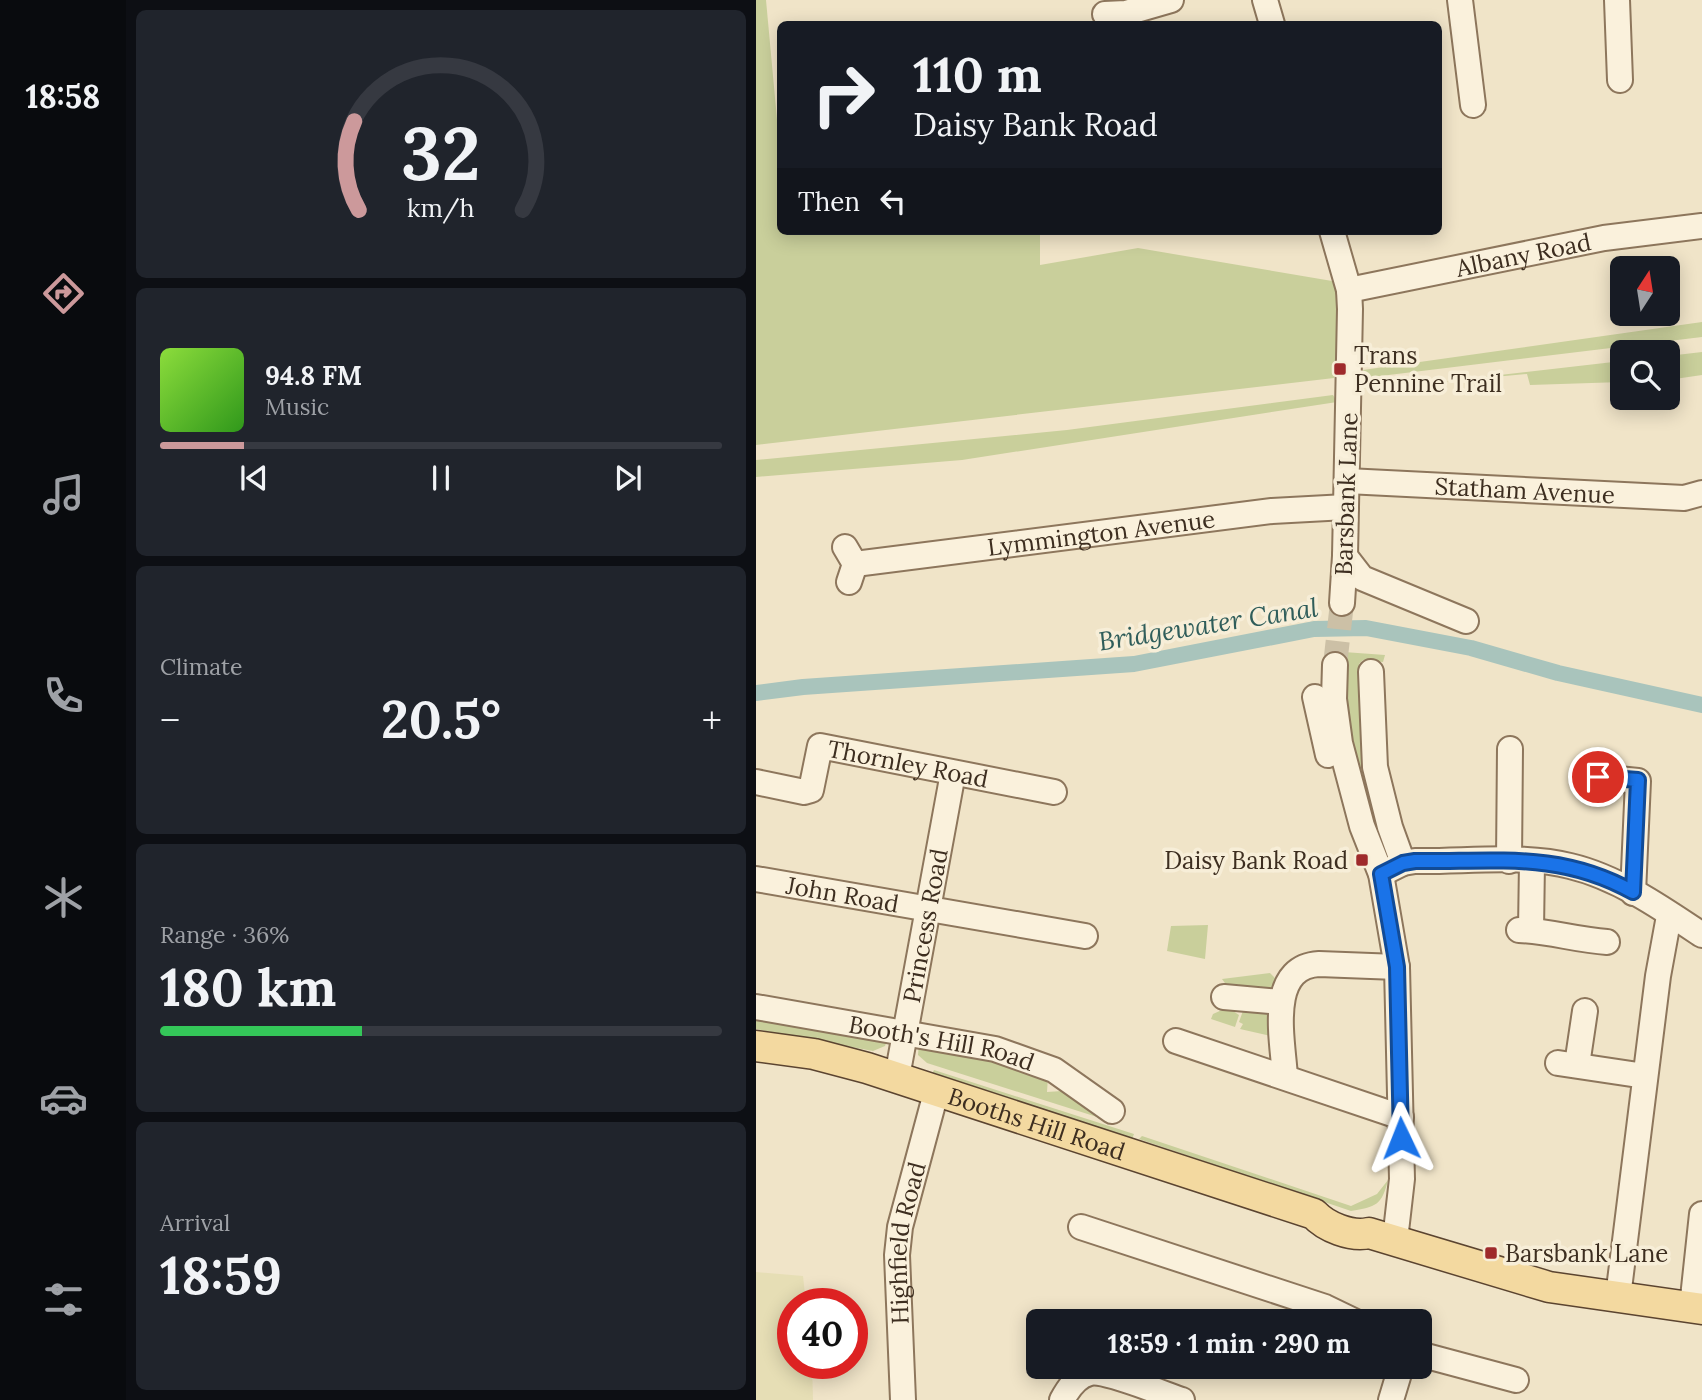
<!DOCTYPE html>
<meta charset="utf-8">
<style>
:root{--surface:#171b24;--page:#20242c;--text:#f1f3f6;--muted:#9ea1a6;--line:#363941;--accent:#cc999b}
body{margin:0;font-family:Lora,serif;background:var(--page);color:var(--text);height:100vh;display:flex;flex-direction:column;font-size:26px;white-space:nowrap}
*{box-sizing:border-box;margin:0}
p{font-size:23px;color:var(--muted)}
.icon{flex:none;width:38px;height:38px;fill:none;stroke:currentColor;stroke-width:2;stroke-linecap:round;stroke-linejoin:round}
.map{position:relative;flex:1;overflow:hidden}
.side{display:flex;flex-direction:column;gap:10px;padding:10px;background:#0d0f14;width:630px}
.side>*{flex:none}
.guide{position:absolute;left:21px;top:21px;width:665px;height:214px;border-radius:10px;box-shadow:0 4px 18px #0003;background:#171b24;color:var(--text);overflow:hidden}
.needle{width:46px;rotate:12deg}
.fabs{position:absolute;left:854px;top:256px;display:grid;gap:14px}
.fabs a{display:grid;place-items:center;width:70px;height:70px;border-radius:10px;background:var(--surface);box-shadow:0 4px 18px #0003;font-size:35px}
.speed{position:absolute;left:21px;top:1288px;display:flex;gap:14px;font-size:35px;font-weight:700;text-align:center}
.speed>*{display:grid;place-content:center;width:91px;height:91px;border-radius:50%;background:var(--surface);box-shadow:0 4px 18px #0003;line-height:1}
.speed .limit{border:10px solid #d22;background:#fff;color:#111}
.pin{position:absolute;display:grid;place-items:center;width:60px;height:60px;color:#fff;margin:-30px;border:4px solid #fff;border-radius:50%;box-shadow:0 2px 7px #0007}
.me{position:absolute;width:77px;margin:-38px;rotate:358deg;stroke-linejoin:round;filter:drop-shadow(0 0 5px #0008)}
.turn{display:flex;align-items:center;gap:24px;height:147px;padding:0 21px;font-size:32px}
.turn .icon{width:91px;height:91px;stroke-width:2.5}
.turn b{display:block;font-size:49px;line-height:60px}
.then{display:flex;align-items:center;height:66px;padding:0 21px;background:#0003;gap:14px;font-size:26px}
.big{font-size:52px;font-weight:800;line-height:1.1}
.side .tile{flex:1;display:flex;flex-direction:column;justify-content:center;gap:10px;min-width:0;padding:0 24px;border-radius:10px;background:var(--page)}
.side .dial{align-items:center;gap:0}
.dial svg{height:182px;overflow:visible;fill:none;stroke:var(--line);stroke-width:7;stroke-linecap:round;text-anchor:middle}
.dial text{fill:var(--text);stroke:none}
.song{display:flex;align-items:center;gap:21px}
.cover{width:84px;height:84px;border-radius:10px;background:linear-gradient(135deg,hsl(90 70% 55%),hsl(110 70% 35%))}
.played{height:7px;border-radius:4px;background:linear-gradient(90deg,var(--accent) 15%,var(--line) 15%)}
.keys{display:flex;justify-content:space-around;direction:ltr}
.heat{display:flex;justify-content:space-between;align-items:center;font-size:38px;direction:ltr}
.charge{height:10px;border-radius:5px;background:linear-gradient(90deg,#34c759 36%,var(--line) 0)}
.trip{position:absolute;left:270px;top:1309px;width:406px;height:70px;border-radius:10px;background:var(--surface);box-shadow:0 4px 18px #0003;font-weight:800;line-height:70px;text-align:center}
main{display:flex;flex:1;min-height:0}
.menu{display:flex;flex-direction:column;width:126px;justify-content:space-around;align-items:center;background:#090b0e;color:var(--muted)}
.menu .icon{width:49px;height:49px}
.menu .active{color:var(--accent)}
.menu b{font-size:32px;color:var(--text)}
.map>svg:first-child{display:block}
.farmland{fill:#e6deb5}
.green{fill:#c9cf9b}
.lines{fill:none;stroke-linecap:round;stroke-linejoin:round}
.canal{stroke:#a9c4bc;stroke-width:16}
.minor-tunnel{stroke:#ccc0a6;stroke-width:24;stroke-dasharray:24 12;stroke-linecap:butt}
.minor-casing{stroke:#8d765c;stroke-width:28}
.major-casing{stroke:#5b4430;stroke-width:33}
.minor{stroke:#faf1dc;stroke-width:24}
.major{stroke:#f3d9a0;stroke-width:30}
.route-casing{stroke:#114b97;stroke-width:18}
.route{stroke:#1a73e8;stroke-width:12}
.poi-dot{fill:#9e2a2b;stroke:#f7eed8;stroke-width:2.5}
.labels{text-anchor:middle;dominant-baseline:central;stroke-width:7;stroke-linejoin:round;paint-order:stroke}
.street-label{font-size:24px;fill:#3d2e20;stroke:#f7eed8}
.poi-label{font-size:24px;fill:#3d2e20;stroke:#f7eed8;text-anchor:start}
.water-label{font-size:26px;font-style:italic;fill:#2f5d5a;stroke:#f7eed8}
</style>
<main>
<nav class="menu">
<b>18:58</b>
<svg class="icon active" aria-label="directions" viewBox="0 0 24 24"><path d="M12 3l9 9-9 9-9-9zM9 14v-3h6M13 9l2 2-2 2"/></svg>
<svg class="icon" aria-label="music" viewBox="0 0 24 24"><path d="M9 18V5l10-2v13"/><circle cx="6" cy="18" r="3"/><circle cx="16" cy="16" r="3"/></svg>
<svg class="icon" aria-label="phone" viewBox="0 0 24 24"><path d="M5 4h4l2 5-3 2q2 4 5 5l2-3 5 2v4C11 20 4 13 5 4z"/></svg>
<svg class="icon" aria-label="climate" viewBox="0 0 24 24"><path d="M12 3v18M4 7l16 10M4 17L20 7"/></svg>
<svg class="icon" aria-label="car" viewBox="0 0 24 24"><path d="M5 17H2v-5l4-1 3-4h7l3 4 3 1v5h-3M9 17h6M6 11h13"/><circle cx="7" cy="17" r="2"/><circle cx="17" cy="17" r="2"/></svg>
<svg class="icon" aria-label="filters" viewBox="0 0 24 24"><path d="M4 7h16M4 17h16"/><circle cx="9" cy="7" r="2"/><circle cx="15" cy="17" r="2"/></svg>
</nav>
<section class="side">
<div class="tile dial"><svg viewBox="0 0 100 80">
<path d="M14 69A42 42 0 1 1 86 69"/>
<path d="M14 69A42 42 0 0 1 12 30" stroke="#cc999b"/>
<text x="50" y="56" font-size="32" font-weight="700">32</text>
<text x="50" y="72" font-size="11">km/h</text>
</svg></div>
<div class="tile">
<div class="song"><i class="cover"></i><div><b>94.8 FM</b><p>Music</p></div></div>
<div class="played"></div>
<div class="keys"><svg class="icon" aria-label="previous" viewBox="0 0 24 24"><path d="M18 5L8 12l10 7zM5 5v14"/></svg><svg class="icon" aria-label="pause" viewBox="0 0 24 24"><path d="M8 5v14M16 5v14"/></svg><svg class="icon" aria-label="next" viewBox="0 0 24 24"><path d="M6 5l10 7-10 7zM19 5v14"/></svg></div>
</div>
<div class="tile"><p>Climate</p>
<div class="heat"><a>−</a><b class="big">20.5°</b><a>+</a></div>
</div>
<div class="tile"><p>Range · 36%</p><b class="big">180 km</b><div class="charge"></div></div>
<div class="tile"><p>Arrival</p><b class="big">18:59</b></div>
</section>
<div class="map">
<svg width="946" height="1400" viewBox="0 0 946 1400">
<rect width="100%" height="100%" fill="#f0e4c8"/>
<path class="farmland" d="M0 1272 47 1276 50 1304H37V1363H56L57 1400H0Z"/>
<path class="green" d="M0 0H10L24 152V231H284V265L382 248 582 282 586 374 579 375 578 378 0 445Z
M946 322V337L608 378 607 370Z
M946 352V375L912 380V356Z
M866 361V382L774 385 771 374 674 383Z
M577 395 581 402 206 460 0 477V460L311 430Z
M588 652 629 655 627 662 607 660 603 664 608 752 628 838 627 846C599 784 590 720 588 652Z
M452 925 449 959 411 951 415 926Z
M514 973 523 982 520 995 474 990 466 979Z
M477 1005V1011L483 1015 479 1027 455 1019 457 1014Z
M488 1008 514 1009 519 1037 484 1029 487 1024 483 1022Z
M0 1012 133 1036 129 1046 117 1051 0 1029Z
M163 1042 257 1060 292 1077 291 1092 306 1091 360 1123 171 1063 162 1055Z
M178 1070 378 1134 376 1139 176 1074Z
M386 1136 595 1206 621 1194 632 1180C626 1205 620 1207 595 1211L383 1139Z"/>
<g class="lines">
<path class="canal" d="M0 693 47 687 378 664 558 629 610 628 715 648 802 673 946 705"/>
<path class="minor-tunnel" d="M579 665 586 603"/>
<g class="minor-casing">
<g id="minor">
<path d="M509 0 516 24"/>
<path d="M704 0 717 105"/>
<path d="M861 0 864 80"/>
<path d="M349 14 370 13 415 0"/>
<path d="M576 231 593 290 594 309 589 556 586 603"/>
<path id="s1" d="M593 290 848 238 946 226"/>
<path id="s2" d="M591 481 928 498 946 493"/>
<path d="M89 547 99 564 93 582"/>
<path d="M589 556 606 578 710 621"/>
<path id="s3" d="M99 564 516 511 590 507"/>
<path d="M579 665 578 699 584 743 606 826 625 874 641 967 646 1179 639 1240"/>
<path d="M615 672 619 767 634 827 647 863"/>
<path d="M559 697 572 755"/>
<path d="M842 777 882 781 877 893"/>
<path id="s4" d="M0 782 48 792 55 790 64 746 298 792"/>
<path d="M753 861 754 749"/>
<path d="M625 874 647 863 659 861C707 862 767 854 814 866 861 877 906 908 946 935"/>
<path id="s5" d="M0 879 329 936"/>
<path d="M763 930C794 931 820 940 851 942"/>
<path d="M775 930 776 862"/>
<path d="M468 997 524 1002"/>
<path id="s6" d="M0 1007 239 1049 298 1070 356 1111"/>
<path d="M420 1041 645 1117"/>
<path d="M802 1063 889 1076"/>
<path d="M821 1065 829 1011"/>
<path id="s7" d="M141 1077 197 773"/>
<path d="M529 1077C527 1041 510 967 563 964L641 967"/>
<path d="M325 1227 569 1307 598 1321"/>
<path d="M862 1297 902 976 913 916"/>
<path d="M936 1307 946 1214"/>
<path d="M663 1354 760 1380"/>
<path id="s8" d="M147 1400 141 1255 144 1227 181 1089"/>
<path d="M306 1400C312 1389 320 1376 334 1373 349 1370 408 1394 426 1400"/>
<path d="M635 1400 645 1367"/>
</g>
</g>
<g class="major-casing">
<g id="major">
<path id="s9" d="M0 1046 58 1054 111 1068 558 1214C570 1227 595 1237 613 1233L793 1287 946 1309"/>
</g>
</g>
<use href="#minor" class="minor"/>
<use href="#major" class="major"/>
</g>
<g class="lines">
<g class="route-casing">
<path id="route" d="M645 1138 641 967 625 874 647 863 659 861C739 862 804 851 877 892L882 780 842 777"/>
</g>
<use href="#route" class="route"/>
</g>
<g class="poi-dot">
<rect x="577" y="362" width="14" height="14" rx="3.5"/>
<rect x="599" y="853" width="14" height="14" rx="3.5"/>
<rect x="728" y="1246" width="14" height="14" rx="3.5"/>
</g>
<g class="labels">
<g class="street-label">
<text stroke="none"><textPath href="#s1" startOffset="178">Albany Road</textPath></text>
<text stroke="none"><textPath href="#s2" startOffset="178">Statham Avenue</textPath></text>
<text transform="translate(590 494) rotate(-88)">Barsbank Lane</text>
<text stroke="none"><textPath href="#s3" startOffset="248">Lymmington Avenue</textPath></text>
<text stroke="none"><textPath href="#s4" startOffset="191">Thornley Road</textPath></text>
<text stroke="none"><textPath href="#s5" startOffset="88">John Road</textPath></text>
<text stroke="none"><textPath href="#s7" startOffset="154">Princess Road</textPath></text>
<text stroke="none"><textPath href="#s6" startOffset="189">Booth's Hill Road</textPath></text>
<text stroke="none"><textPath href="#s9" startOffset="292">Booths Hill Road</textPath></text>
<text stroke="none"><textPath href="#s8" startOffset="158">Highfield Road</textPath></text>
</g>
<g class="poi-label">
<text x="598" y="355">Trans<tspan x="598" dy="28">Pennine Trail</tspan></text>
<text x="592" y="860" text-anchor="end">Daisy Bank Road</text>
<text x="749" y="1253">Barsbank Lane</text>
</g>
<g class="water-label">
<text transform="translate(452 624) rotate(-9)">Bridgewater Canal</text>
</g>
</g>
</svg>
<div class="fabs">
<a><svg class="needle" viewBox="-14 -14 28 28"><path d="M0-13l5 13h-10z" fill="#e53935"/><path d="M0 13l5-13h-10z" fill="#9ea1a6"/></svg></a>
<a><svg class="icon" aria-label="search" viewBox="0 0 24 24"><circle cx="10" cy="10" r="6"/><path d="M15 15l6 6"/></svg></a>
</div>
<div class="speed"><div class="limit">40</div></div>
<div class="pin" style="left:842px;top:777px;background:#d93025"><svg class="icon" aria-label="arrive" viewBox="0 0 24 24"><path d="M6 21V4h12l-3 4 3 4H6"/></svg></div>
<svg class="me" style="left:645px;top:1138px" viewBox="-20 -20 40 40"><path d="M0-17L14 15 0 8-14 15z" fill="#1a73e8" stroke="#fff" stroke-width="4"/></svg>
<div class="trip">18:59 · 1 min · 290 m</div>
<div class="guide">
<div class="turn"><svg class="icon" aria-label="right" viewBox="0 0 24 24"><path d="M7 20v-9h11M14 6l5 5-5 5"/></svg><div><b>110 m</b>Daisy Bank Road</div></div>
<div class="then">Then<svg class="icon" aria-label="left" viewBox="0 0 24 24"><path d="M17 20v-9H6M10 6l-5 5 5 5"/></svg></div>
</div>
</div>
</main>
